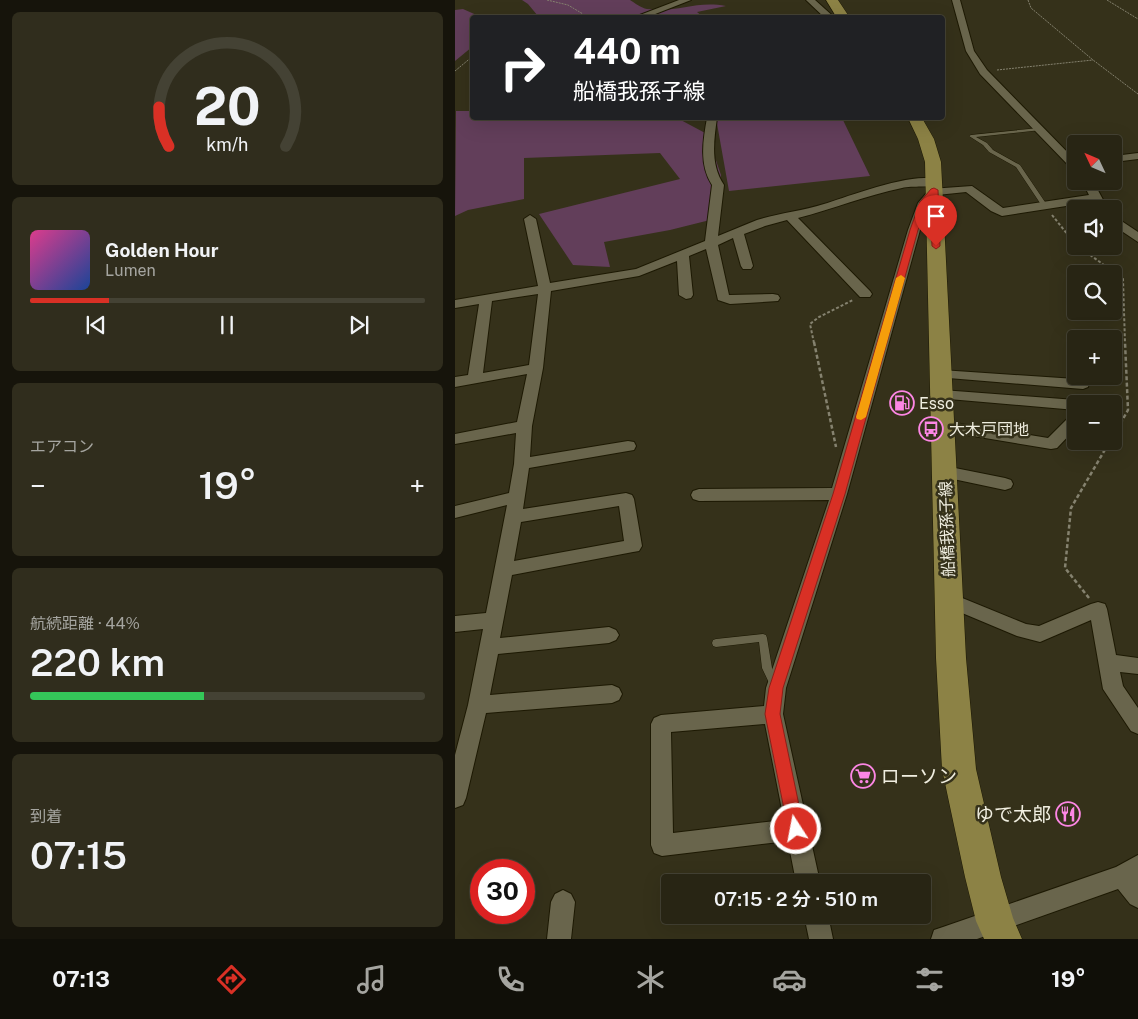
<!DOCTYPE html>
<html lang="ja">
<meta charset="utf-8">
<style>
:root{--surface:#282514;--page:#302d1d;--text:#f1f3f6;--muted:#a5a5a0;--line:#444234;--accent:#d93025}
body{margin:0;font-family:"Public Sans","Noto Sans JP",sans-serif;background:var(--page);color:var(--text);height:100vh;display:flex;flex-direction:column;font-size:19px;white-space:nowrap}
*{box-sizing:border-box;margin:0}
p{font-size:16px;color:var(--muted)}
.icon{flex:none;width:28px;height:28px;fill:none;stroke:currentColor;stroke-width:2;stroke-linecap:round;stroke-linejoin:round}
.map{position:relative;flex:1;overflow:hidden}
.sheet{display:flex;flex-direction:column;gap:12px;padding:12px;background:#16140b;width:455px}
.sheet>*{flex:none}
.banner{position:absolute;left:15px;top:15px;width:475px;height:105px;border-radius:5px;box-shadow:0 5px 20px #0002,0 0 0 1px var(--line);background:#202124;color:#fff;overflow:hidden}
.needle{width:32px;rotate:314deg}
.controls{position:absolute;left:612px;top:135px;display:grid;gap:10px}
.controls a{display:grid;place-items:center;width:55px;height:55px;border-radius:5px;background:var(--surface);box-shadow:0 5px 20px #0002,0 0 0 1px var(--line);font-size:25px}
.speed{position:absolute;left:15px;top:859px;display:flex;gap:10px;font-size:25px;font-weight:700;text-align:center}
.speed>*{display:grid;place-content:center;width:65px;height:65px;border-radius:50%;background:var(--surface);box-shadow:0 5px 20px #0002,0 0 0 1px var(--line);line-height:1}
.speed .limit{border:8px solid #d22;background:#fff;color:#111}
.pin{position:absolute;display:grid;place-items:center;width:42px;height:42px;color:#fff;margin:-51px -21px;border-radius:50% 50% 50% 0;rotate:-45deg;box-shadow:0 0 5px #0007}
.pin .icon{rotate:45deg}
.me{position:absolute;width:55px;margin:-28px;rotate:349deg;stroke-linejoin:round;filter:drop-shadow(0 0 4px #0008)}
.turn{display:flex;align-items:center;gap:18px;height:105px;padding:0 20px;font-size:22px}
.turn .icon{width:65px;height:65px;stroke-width:2.5}
.turn b{display:block;font-size:35px;line-height:42px}
.big{font-size:38px;font-weight:600;line-height:1.1}
.sheet .card{flex:1;display:flex;flex-direction:column;justify-content:center;gap:8px;min-width:0;padding:0 18px;border-radius:8px;background:var(--page)}
.sheet .dial{align-items:center;gap:0}
.dial svg{height:130px;overflow:visible;fill:none;stroke:var(--line);stroke-width:7;stroke-linecap:round;text-anchor:middle}
.dial text{fill:var(--text);stroke:none}
.song{display:flex;align-items:center;gap:15px}
.cover{width:60px;height:60px;border-radius:8px;background:linear-gradient(135deg,hsl(330 70% 55%),hsl(220 70% 35%))}
.played{height:5px;border-radius:2px;background:linear-gradient(90deg,var(--accent) 20%,var(--line) 20%)}
.keys{display:flex;justify-content:space-around;direction:ltr}
.heat{display:flex;justify-content:space-between;align-items:center;font-size:28px;direction:ltr}
.charge{height:8px;border-radius:4px;background:linear-gradient(90deg,#34c759 44%,var(--line) 0)}
.trip{position:absolute;left:206px;top:874px;width:270px;height:50px;border-radius:5px;background:var(--surface);box-shadow:0 5px 20px #0002,0 0 0 1px var(--line);font-weight:600;line-height:50px;text-align:center}
.tabs{display:flex;height:80px;justify-content:space-around;align-items:center;background:#100f08;color:var(--muted)}
.tabs .icon{width:35px;height:35px}
.tabs .current{color:var(--accent)}
.tabs b{font-size:22px;color:var(--text)}
main{display:flex;flex:1;min-height:0}
.map>svg:first-child{display:block}
.green{fill:#623e5a}
.lines{fill:none;stroke-linecap:round;stroke-linejoin:round}
.service-casing{stroke:#1d1903;stroke-width:1}
.minor-casing{stroke:#1d1903;stroke-width:2}
.primary-casing{stroke:#1d1903;stroke-width:1}
.path-far2{stroke:#85826f;stroke-width:1;stroke-dasharray:2 1;stroke-linecap:butt}
.path-far1{stroke:#85826f;stroke-width:2;stroke-dasharray:3 2;stroke-linecap:butt}
.path{stroke:#85826f;stroke-width:2.5;stroke-dasharray:4 2.5;stroke-linecap:butt}
.service{fill:#69654c;fill-rule:evenodd}
.minor{fill:#69654c;fill-rule:evenodd}
.primary{fill:#8c8245;fill-rule:evenodd}
.route{fill:#d93025;stroke:#8d1f18}
.slow{fill:#f59e0b}
.labels{text-anchor:middle;dominant-baseline:central;stroke-width:5;stroke-linejoin:round;paint-order:stroke}
.poi-label{font-size:16px;fill:#f0eee0;stroke:#35311a;text-anchor:start}
.street-label{font-size:16px;fill:#f0eee0;stroke:#35311a}
.near-poi-label{font-size:19px;fill:#f0eee0;stroke:#35311a;text-anchor:start}
</style>
<main>
<section class="sheet">
<div class="card dial"><svg viewBox="0 0 100 80">
<path d="M14 69A42 42 0 1 1 86 69"/>
<path d="M14 69A42 42 0 0 1 8 45" stroke="#d93025"/>
<text x="50" y="56" font-size="32" font-weight="700">20</text>
<text x="50" y="72" font-size="11">km/h</text>
</svg></div>
<div class="card">
<div class="song"><i class="cover"></i><div><b>Golden Hour</b><p>Lumen</p></div></div>
<div class="played"></div>
<div class="keys"><svg class="icon" aria-label="previous" viewBox="0 0 24 24"><path d="M18 5L8 12l10 7zM5 5v14"/></svg><svg class="icon" aria-label="pause" viewBox="0 0 24 24"><path d="M8 5v14M16 5v14"/></svg><svg class="icon" aria-label="next" viewBox="0 0 24 24"><path d="M6 5l10 7-10 7zM19 5v14"/></svg></div>
</div>
<div class="card"><p>エアコン</p>
<div class="heat"><a>−</a><b class="big">19°</b><a>+</a></div>
</div>
<div class="card"><p>航続距離 · 44%</p><b class="big">220 km</b><div class="charge"></div></div>
<div class="card"><p>到着</p><b class="big">07:15</b></div>
</section>
<div class="map">
<svg width="683" height="939" viewBox="0 0 683 939">
<rect width="100%" height="100%" fill="#35311a"/>
<path class="green" d="M67 0H175C180 3 186 8 192 9 223 13 241 0 271 6L242 12 248 17 89 18 83 16 73 4Z
M8 9 26 17 18 18 17 47 0 61V10Z
M1 111H17L18 118H149L151 119 152 118H222L252 134 266 175 263 218 215 230 149 242 155 267 118 265 84 214 225 179 205 153 69 158V199L13 210 0 216Z
M261 118H387L415 176 274 191Z"/>
<g class="lines">
<g class="service-casing">
<path id="service" d="M584 128H586V130L521 137 532 143 538 150 565 165 592 205 589 207 587 206 561 167 534 152 528 145 514 136 516 135Z
M308 634 311 635 312 638 317 668 324 684 322 687 319 688 316 687 307 668 304 642 261 647 258 646 257 643 258 640 261 639Z"/>
</g>
<g class="minor-casing">
<path id="minor" d="M224 0H236L190 18H177Z
M351 0H360L380 18H370Z
M497 0H505L519 51 532 70 621 161V170L617 169 525 74 511 51Z
M252 118H262C259 140 255 165 269 185L263 236C276 231 289 225 302 220 324 213 347 211 369 204 389 198 469 167 484 182 477 189 457 185 447 188 412 195 378 209 343 218L415 291 417 294 415 297H405L332 220 310 226 289 234 298 266 296 269H288L286 266 278 238 263 245 274 295 318 294 323 295 325 298 323 301 275 304 263 300 251 249 234 256 238 295 236 298 231 299 224 295 222 261 184 276 96 291 88 368 77 426 75 457 173 441 179 442 181 446 179 450 173 451 74 468 68 509 171 493 177 495 179 499 187 546 184 551 178 552 57 575 45 638 154 627 161 630 164 635 161 640 154 643 43 654 35 695 157 685 164 688 167 694 164 700 157 703 31 713 11 798 8 805 0 808V755L13 705 28 629 0 632V616L31 613 52 505 0 518V506L54 493 59 464 61 433 0 444V434L62 422 72 374 0 387V377L13 375 24 304 0 308V300L83 286 69 219 75 215 81 219 95 283 181 269 250 241 257 185C244 165 248 140 252 118ZM83 294 74 365 28 373 37 301ZM164 506 169 541 59 561 66 522Z
M683 153V159L659 162V156Z
M627 181H638L653 209H641L637 202 547 216 536 211 511 192 482 195 475 204 465 230 392 494 331 688 328 714 365 882H341L333 841 207 856 199 853 196 845V724L199 718 206 715 309 706 311 688 374 500 244 501 238 499 236 495 238 491 244 489 377 488 453 230 463 203 475 189 517 186 548 208 634 195ZM310 724 329 820 218 833 216 732Z
M659 216 683 232V242L659 226Z
M486 370 621 379 622 376H636L633 387 628 389 481 377 479 374 481 371Z
M487 390 621 400 628 404H621V410L482 398 480 395 482 392Z
M621 414V428L602 448 596 449 488 431 483 430 480 426 483 422 488 421 593 438 616 415Z
M490 466 550 478 556 480 558 484 556 488 550 490 484 476 482 472 484 468Z
M495 593 571 624 584 626 636 604 643 602 650 604 652 609 661 655 683 658V674L665 672 668 686 683 708V734L676 731 648 689 636 620 585 642 562 636 488 605 486 600 488 595Z
M683 855V908L675 904 663 889 522 939H476L479 930 488 927 661 867Z
M108 890 116 894 120 902 116 939H92L96 902 100 894Z
M349 915H373L378 939H354Z"/>
</g>
<g class="primary-casing">
<path id="primary" d="M371 0H383L395 18H382Z
M453 118H467L479 139 486 162 511 658 521 769 546 877 558 918 567 939H529L521 921 510 877 487 769 481 658 470 162 463 139Z"/>
</g>
<path class="path-far2" d="M92 0 113 5 128 14 127 18
M573 0 576 8 638 60 683 94
M652 0 683 19
M542 70 638 60
M0 71 18 56"/>
<path class="path-far1" d="M597 215 621 245
M623 246 668 279 670 343
M359 343 355 324 364 317 398 300"/>
<path class="path" d="M359 342 381 447
M659 435 673 410 670 342
M634 598 610 568 616 508 655 441"/>
<use href="#service" class="service"/>
<use href="#minor" class="minor"/>
<use href="#primary" class="primary"/>
</g>
<path class="route" d="M479 188 483 190 485 246 481 249 477 246 475 200 463 230 390 494 328 688 325 714 349 829 346 834 341 836 335 834 333 829 310 714 314 688 378 494 455 230 465 202 476 189Z"/>
<path class="slow" d="M446 275 450 278 411 417 406 420 402 419 401 417 441 278Z"/>
<defs>
<g id="fuel-ring" transform="scale(1.25)"><circle r="9.5" fill="#35311a" stroke="#fc86e4" stroke-width="1.5"/><path d="M-5.5-6h7V0h2V4h1.3V-2.5L3-4.5l.8-.8L6-3V5H2.5V1h-1V6h-7ZM-4.2-4.7v3.2H.2V-4.7Z" fill="#fc86e4"/></g>
<g id="bus-ring" transform="scale(1.25)"><circle r="9.5" fill="#35311a" stroke="#fc86e4" stroke-width="1.5"/><path d="M-5-6H5V4H4V6H2V4H-2V6H-4V4H-5ZM-3.5-4V0h7V-4ZM-3.5 1.2v1.5H-2V1.2ZM2 1.2v1.5H3.5V1.2Z" fill="#fc86e4"/></g>
<g id="supermarket-ring" transform="scale(1.25)"><circle r="9.5" fill="#35311a" stroke="#fc86e4" stroke-width="1.5"/><path d="M-6-5.5h2.5l.6 2H6L4.5 2H-2.5L-4.4-4H-6ZM-1.5 3.2a1.3 1.3 0 1 0 .1 0ZM3 3.2a1.3 1.3 0 1 0 .1 0Z" fill="#fc86e4"/></g>
<g id="restaurant-ring" transform="scale(1.25)"><circle r="9.5" fill="#35311a" stroke="#fc86e4" stroke-width="1.5"/><path d="M-5-6h1v4h1v-4h1v4h1v-4h1v5L-1.5 .5V6h-2V.5L-5-1ZM5-6V6H3V1.5H1.5Q1.5-4 5-6Z" fill="#fc86e4"/></g>
</defs>
<g fill-rule="evenodd">
<use href="#fuel-ring" x="447" y="403"/>
<use href="#bus-ring" x="476" y="429"/>
<use href="#supermarket-ring" x="408" y="776"/>
<use href="#restaurant-ring" x="613" y="814"/>
</g>
<g class="labels">
<g class="poi-label">
<text x="464" y="403">Esso</text>
<text x="494" y="429">大木戸団地</text>
</g>
<g class="street-label">
<text transform="translate(492 529) rotate(-92)">船橋我孫子線</text>
</g>
<g class="near-poi-label">
<text x="426" y="776">ローソン</text>
<text x="596" y="814" text-anchor="end">ゆで太郎</text>
</g>
</g>
</svg>
<div class="controls">
<a><svg class="needle" viewBox="-14 -14 28 28"><path d="M0-13l5 13h-10z" fill="#e53935"/><path d="M0 13l5-13h-10z" fill="#a5a5a0"/></svg></a>
<a><svg class="icon" aria-label="sound" viewBox="0 0 24 24"><path d="M4 9h4l5-4v14l-5-4H4zM17 9q2 3 0 6"/></svg></a>
<a><svg class="icon" aria-label="search" viewBox="0 0 24 24"><circle cx="10" cy="10" r="6"/><path d="M15 15l6 6"/></svg></a>
<a>+</a>
<a>−</a>
</div>
<div class="speed"><div class="limit">30</div></div>
<div class="pin" style="left:481px;top:246px;background:#d93025"><svg class="icon" aria-label="arrive" viewBox="0 0 24 24"><path d="M6 21V4h12l-3 4 3 4H6"/></svg></div>
<svg class="me" style="left:341px;top:829px" viewBox="-20 -20 40 40"><circle r="17" fill="#d93025" stroke="#fff" stroke-width="3"/><path d="M0-11L8 9 0 5-8 9z" fill="#fff"/></svg>
<div class="trip">07:15 · 2 分 · 510 m</div>
<div class="banner">
<div class="turn"><svg class="icon" aria-label="right" viewBox="0 0 24 24"><path d="M7 20v-9h11M14 6l5 5-5 5"/></svg><div><b>440 m</b>船橋我孫子線</div></div>
</div>
</div>
</main>
<nav class="tabs">
<b>07:13</b>
<svg class="icon current" aria-label="directions" viewBox="0 0 24 24"><path d="M12 3l9 9-9 9-9-9zM9 14v-3h6M13 9l2 2-2 2"/></svg>
<svg class="icon" aria-label="music" viewBox="0 0 24 24"><path d="M9 18V5l10-2v13"/><circle cx="6" cy="18" r="3"/><circle cx="16" cy="16" r="3"/></svg>
<svg class="icon" aria-label="phone" viewBox="0 0 24 24"><path d="M5 4h4l2 5-3 2q2 4 5 5l2-3 5 2v4C11 20 4 13 5 4z"/></svg>
<svg class="icon" aria-label="climate" viewBox="0 0 24 24"><path d="M12 3v18M4 7l16 10M4 17L20 7"/></svg>
<svg class="icon" aria-label="car" viewBox="0 0 24 24"><path d="M5 17H2v-5l4-1 3-4h7l3 4 3 1v5h-3M9 17h6M6 11h13"/><circle cx="7" cy="17" r="2"/><circle cx="17" cy="17" r="2"/></svg>
<svg class="icon" aria-label="filters" viewBox="0 0 24 24"><path d="M4 7h16M4 17h16"/><circle cx="9" cy="7" r="2"/><circle cx="15" cy="17" r="2"/></svg>
<b>19°</b>
</nav>
